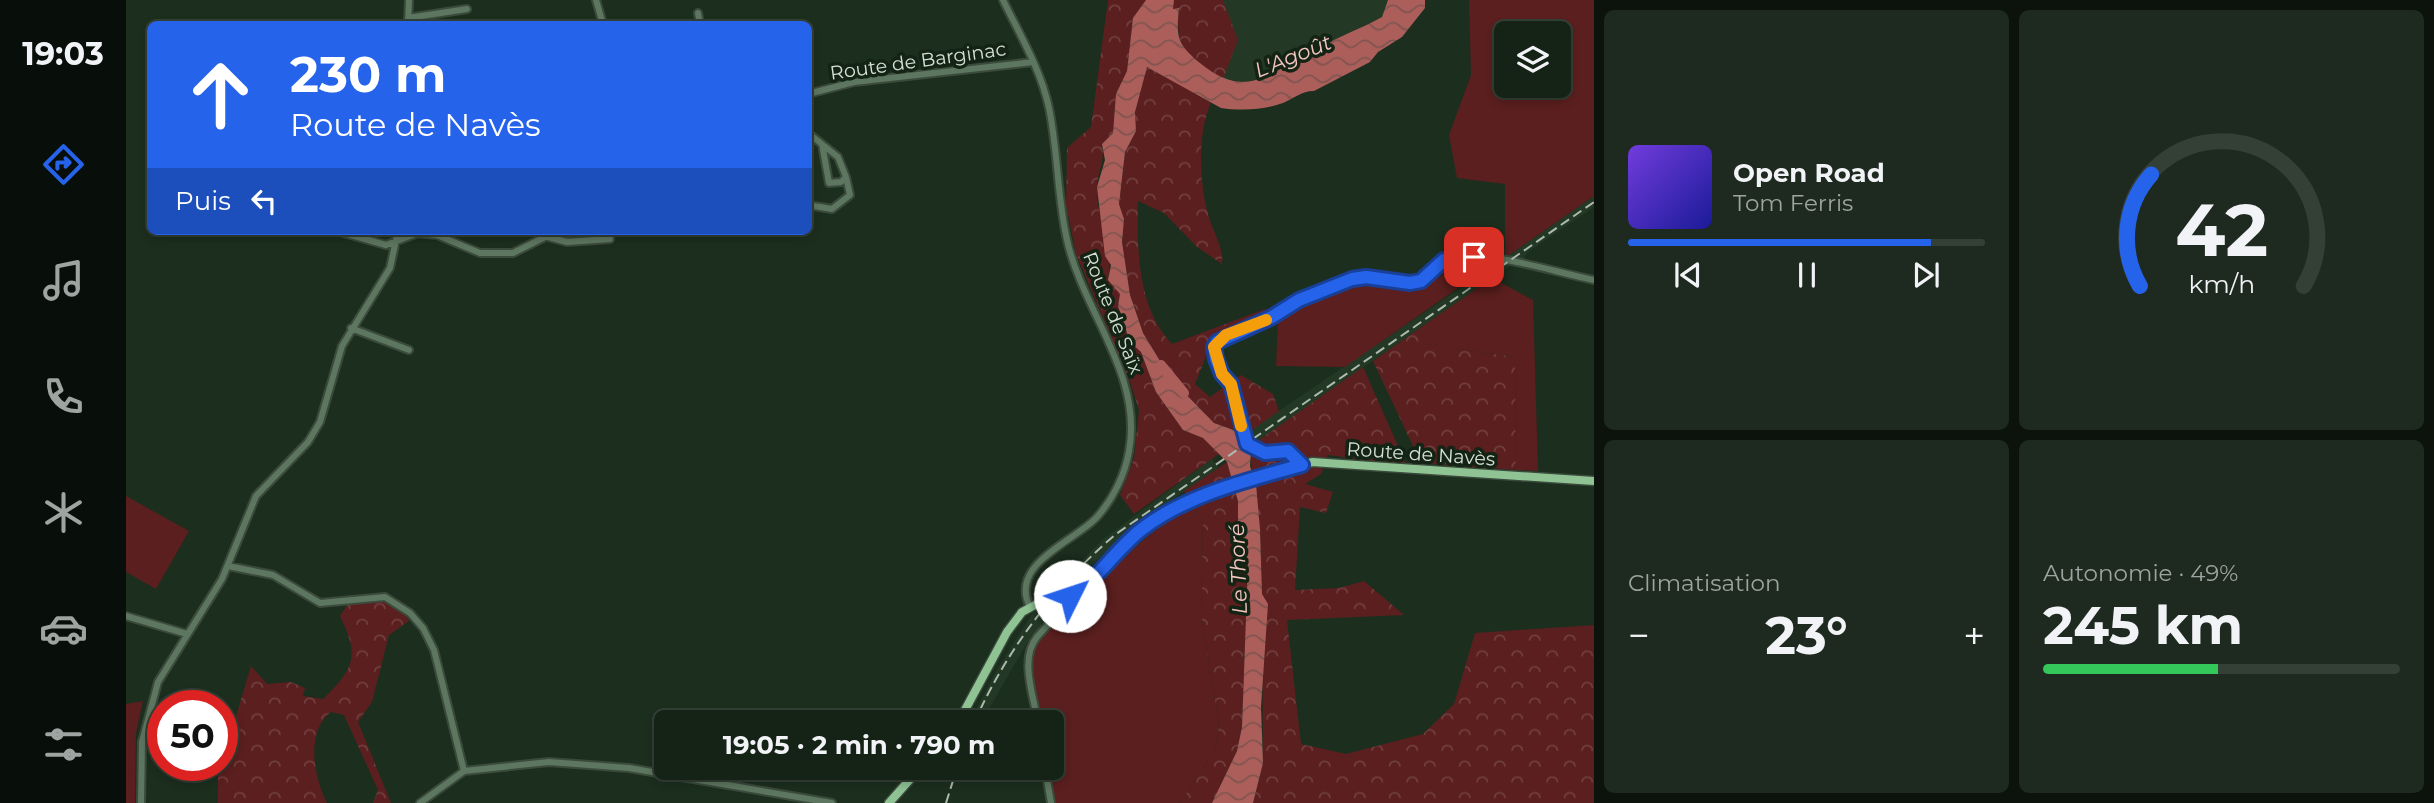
<!DOCTYPE html>
<html lang="fr">
<meta charset="utf-8">
<style>
:root{--surface:#152216;--page:#1e2a1f;--text:#f1f3f6;--muted:#9da4a1;--line:#343f35;--accent:#2563eb}
body{margin:0;font-family:Montserrat,sans-serif;background:var(--page);color:var(--text);height:100vh;display:flex;flex-direction:column;font-size:26px;white-space:nowrap}
*{box-sizing:border-box;margin:0}
p{font-size:23px;color:var(--muted)}
.icon{flex:none;width:38px;height:38px;fill:none;stroke:currentColor;stroke-width:2;stroke-linecap:round;stroke-linejoin:round}
.map{position:relative;flex:1;overflow:hidden}
.side{display:flex;flex-direction:column;gap:10px;padding:10px;background:#0c130c;width:840px}
.side>*{flex:none}
.hud{position:absolute;left:21px;top:21px;width:665px;height:214px;border-radius:10px;box-shadow:0 4px 10px #0003,0 0 0 2px var(--line);background:#2563eb;color:#fff;overflow:hidden}
.controls{position:absolute;left:1368px;top:21px;display:grid;gap:14px}
.controls a{display:grid;place-items:center;width:77px;height:77px;border-radius:10px;background:var(--surface);box-shadow:0 4px 10px #0003,0 0 0 2px var(--line);font-size:35px}
.speed{position:absolute;left:21px;top:690px;display:flex;gap:14px;font-size:35px;font-weight:700;text-align:center}
.speed>*{display:grid;place-content:center;width:91px;height:91px;border-radius:50%;background:var(--surface);box-shadow:0 4px 10px #0003,0 0 0 2px var(--line);line-height:1}
.speed .limit{border:10px solid #d22;background:#fff;color:#111}
.pin{position:absolute;display:grid;place-items:center;width:60px;height:60px;color:#fff;margin:-30px;border-radius:14px;box-shadow:0 4px 10px #0006}
.me{position:absolute;width:77px;margin:-38px;rotate:49deg;stroke-linejoin:round;filter:drop-shadow(0 0 5px #0008)}
.turn{display:flex;align-items:center;gap:24px;height:147px;padding:0 28px;font-size:32px}
.turn .icon{width:91px;height:91px;stroke-width:2.5}
.turn b{display:block;font-size:49px;line-height:60px}
.then{display:flex;align-items:center;height:66px;padding:0 28px;background:#0003;gap:14px;font-size:26px}
.big{font-size:52px;font-weight:700;line-height:1.1}
.side .tile{flex:1;display:flex;flex-direction:column;justify-content:center;gap:10px;min-width:0;padding:0 24px;border-radius:10px;background:var(--page)}
.side .dial{align-items:center;gap:0}
.dial svg{height:182px;overflow:visible;fill:none;stroke:var(--line);stroke-width:7;stroke-linecap:round;text-anchor:middle}
.dial text{fill:var(--text);stroke:none}
.song{display:flex;align-items:center;gap:21px}
.cover{width:84px;height:84px;border-radius:10px;background:linear-gradient(135deg,hsl(260 70% 55%),hsl(240 70% 35%))}
.played{height:7px;border-radius:4px;background:linear-gradient(90deg,var(--accent) 85%,var(--line) 85%)}
.keys{display:flex;justify-content:space-around;direction:ltr}
.heat{display:flex;justify-content:space-between;align-items:center;font-size:38px;direction:ltr}
.charge{height:10px;border-radius:5px;background:linear-gradient(90deg,#34c759 49%,var(--line) 0)}
.side .tiles{flex:1;display:grid;gap:10px;grid-template-columns:repeat(2,1fr)}
.trip{position:absolute;left:528px;top:710px;width:410px;height:70px;border-radius:10px;background:var(--surface);box-shadow:0 4px 10px #0003,0 0 0 2px var(--line);font-weight:700;line-height:70px;text-align:center}
main{display:flex;flex:1;min-height:0}
.dock{display:flex;flex-direction:column;width:126px;justify-content:space-around;align-items:center;background:#080e09;color:var(--muted)}
.dock .icon{width:49px;height:49px}
.dock .active{color:var(--accent)}
.dock b{font-size:32px;color:var(--text)}
.map>svg:first-child{display:block}
.built{fill:#233925}
.green{fill:#5a1f1e;fill-rule:evenodd}
.forest{fill:url(#forest-crowns)}
.water{fill:url(#water-waves)}
.lines{fill:none;stroke-linecap:round;stroke-linejoin:round}
.river{stroke:#ac5f5a;stroke-width:10}
.minor-casing{stroke:#3a4a3b;stroke-width:10}
.major-casing{stroke:#3a4a3b;stroke-width:11}
.minor{stroke:#5d765f;stroke-width:6}
.major{stroke:#8fc394;stroke-width:8}
.rail{stroke:#aebaae;stroke-width:2;stroke-dasharray:10 5;stroke-linecap:butt}
.route-casing{stroke:#184099;stroke-width:18}
.route{stroke:#2563eb;stroke-width:12}
.slow{stroke:#f59e0b;stroke-width:12}
.labels{text-anchor:middle;dominant-baseline:central;stroke-width:7;stroke-linejoin:round;paint-order:stroke}
.street-label{font-size:19px;fill:#d5e0d5;stroke:#132415}
.water-label{font-size:21px;font-style:italic;fill:#f4c6c1;stroke:#132415}
</style>
<main>
<nav class="dock">
<b>19:03</b>
<svg class="icon active" aria-label="directions" viewBox="0 0 24 24"><path d="M12 3l9 9-9 9-9-9zM9 14v-3h6M13 9l2 2-2 2"/></svg>
<svg class="icon" aria-label="music" viewBox="0 0 24 24"><path d="M9 18V5l10-2v13"/><circle cx="6" cy="18" r="3"/><circle cx="16" cy="16" r="3"/></svg>
<svg class="icon" aria-label="phone" viewBox="0 0 24 24"><path d="M5 4h4l2 5-3 2q2 4 5 5l2-3 5 2v4C11 20 4 13 5 4z"/></svg>
<svg class="icon" aria-label="climate" viewBox="0 0 24 24"><path d="M12 3v18M4 7l16 10M4 17L20 7"/></svg>
<svg class="icon" aria-label="car" viewBox="0 0 24 24"><path d="M5 17H2v-5l4-1 3-4h7l3 4 3 1v5h-3M9 17h6M6 11h13"/><circle cx="7" cy="17" r="2"/><circle cx="17" cy="17" r="2"/></svg>
<svg class="icon" aria-label="filters" viewBox="0 0 24 24"><path d="M4 7h16M4 17h16"/><circle cx="9" cy="7" r="2"/><circle cx="15" cy="17" r="2"/></svg>
</nav>
<div class="map">
<svg width="1468" height="803" viewBox="0 0 1468 803">
<defs>
<pattern id="forest-crowns" width="20" height="18" patternUnits="userSpaceOnUse" patternTransform="scale(1.75)"><rect width="20" height="18" fill="#5a1f1e"/><path d="M2 6a3 3 0 1 1 6 0M12 15a3 3 0 1 1 6 0" fill="none" stroke="#713f3e"/></pattern>
<pattern id="water-waves" width="16" height="10" patternUnits="userSpaceOnUse" patternTransform="scale(1.75)"><rect width="16" height="10" fill="#ac5f5a"/><path d="M0 5q4-4 8 0t8 0" fill="none" stroke="#815450"/></pattern>
</defs>
<rect width="100%" height="100%" fill="#1c2e1e"/>
<path class="built" d="M1054 0H1262L1256 17 1187 50 1150 74 1120 82 1097 79Z
M1468 196V207L1402 252 1395 261 1379 258Z
M1373 262 1385 265 1130 442 1123 431Z
M1086 459 1092 468 1004 529 932 597 920 598 977 539Z
M929 605 930 611 905 636 855 723H843L868 675 909 609Z"/>
<path class="green" d="M1343 0H1468V196L1379 258V184L1331 178 1323 135 1345 75ZM1381 33H1433V86H1381Z
M1342 261 1368 263 1219 367 1150 366 1152 318 1176 302 1229 282 1292 289Z
M1366 278 1407 300 1412 471 1390 470 1389 357 1300 344 1291 330Z
M0 496 63 531 30 589 0 572Z
M1068 508 1077 523 1075 614 1093 724 1089 750 1054 803H923L917 768H926V723H909L897 658C921 631 945 608 970 584 1003 555 1027 525 1068 508Z
M17 701 10 733 9 803H0V704Z"/>
<path class="forest" d="M982 0H1020L1007 19 1001 71 990 94 987 133 976 144C979 163 972 170 971 187 970 219 988 248 982 280L994 294 992 306 1004 342 1015 352 1030 392 1057 430 1077 438 1093 454 1008 514 994 495 1008 458 1013 410 1003 379 950 254 940 205 941 148 965 127Z
M1048 0H1097L1112 40 1097 79C1063 60 1048 49 1053 9H1047Z
M1025 67 1085 103C1071 133 1073 185 1083 217 1087 232 1098 248 1096 264L1071 247 1038 213 1012 201C1011 249 1011 307 1046 344L1139 309 1142 317 1127 330 1083 349 1069 384 1084 397 1115 375 1147 394 1153 411 1116 437 1113 432 1088 423 1045 379 1017 333 1004 295 996 242 998 219 993 204 999 152 1010 131 1009 112 1018 70Z
M1291 330 1301 344 1389 357 1390 470 1295 463 1247 361Z
M1237 367 1281 466 1202 455 1195 474 1179 484 1207 492 1200 513 1174 507 1169 590 1213 588 1238 581 1278 615 1161 620 1175 744 1220 754 1297 734 1328 704 1349 633 1468 625V803H1127L1137 763 1136 594 1134 529 1123 447Z
M1101 462 1112 501V546L1122 561 1116 727 1111 751 1086 803H1054L1089 750 1093 724 1075 614 1077 523 1058 491Z
M248 600C264 602 275 606 283 621L263 635 246 702 232 722 265 803H247L252 790 218 715 205 712C179 731 188 778 201 803H92V776L125 666 141 684 165 682 179 688 177 696 197 699C228 669 234 656 214 616L222 604Z"/>
<path class="water" d="M1020 0H1048L1047 9 1053 8C1050 37 1051 44 1074 63 1119 100 1141 75 1184 52 1207 39 1232 30 1256 17L1262 0H1299V8L1276 37 1252 52 1244 62 1188 91C1175 91 1169 98 1157 103 1138 110 1115 111 1095 108L1021 67 1009 112 1010 131 999 152 993 204 998 219 996 242 1004 295 1017 333 1045 379 1088 423 1113 432 1125 451 1124 466 1130 484 1134 529 1136 594 1142 604 1135 707 1137 763 1127 803H1086L1111 751 1116 727 1122 561 1112 546V501L1101 462 1077 438 1057 430 1030 392 1015 352 1004 342 992 306 994 294 982 280 985 265 979 256 971 187 979 160 976 144 987 133 990 94 1001 71 1007 18Z"/>
<g class="lines">
<path class="river" d="M1035 365 1058 393"/>
<g class="minor-casing">
<path id="minor" d="M470 0 477 24
M877 0C894 35 915 70 923 108 932 151 931 196 941 240 957 312 1017 374 1003 451 999 475 987 499 971 517 948 542 882 564 904 607
M572 13 574 24
M282 18 341 9
M282 24 283 0
M682 94 728 82 907 62
M682 133 712 157 720 177 715 182 703 183 696 144
M682 205 706 209 724 195 720 177
M211 231 260 245 292 233 311 235 354 253H387L431 231
M422 237 441 242 484 239
M225 328 283 350
M1176 465 1162 451 1139 453 1121 444 1105 384 1095 374 1088 347C1097 330 1126 326 1143 318 1172 305 1201 280 1235 277 1254 275 1275 287 1293 282 1310 277 1312 257 1331 256 1376 254 1424 271 1468 280
M102 566 147 575 194 603 259 597 284 613 297 628 308 650 338 771
M0 616 61 634
M912 723C908 697 893 659 911 637 922 624 935 614 941 597
M919 768 925 803
M15 803 16 742 32 682 96 579 130 496 182 442 194 422 216 346 264 268 272 231
M294 803 338 771 423 762 503 768 706 803"/>
</g>
<g class="major-casing">
<path id="major" d="M832 723 881 632 896 612 909 605 951 592 1013 531 1058 504 1186 462 1468 481
M763 803 794 768"/>
</g>
<use href="#minor" class="minor"/>
<use href="#major" class="major"/>
<path class="rail" d="M848 723C881 649 929 586 990 534L1468 202
M820 803 831 768"/>
</g>
<g class="lines">
<g class="route-casing">
<path id="route" d="M944 596C972 580 990 549 1016 529 1060 495 1122 480 1176 465L1162 451 1139 453 1121 444 1105 384 1096 374 1090 359 1088 347 1091 342 1146 317 1173 300 1226 279 1240 277 1284 283 1295 281 1318 260 1348 257"/>
</g>
<use href="#route" class="route"/>
<path class="slow" d="M1115 426 1105 384 1096 374 1088 347 1100 335 1140 320"/>
</g>
<g class="labels">
<g class="street-label">
<text transform="translate(792 61) rotate(-8)">Route de Barginac</text>
<text transform="translate(987 313) rotate(68)">Route de Saïx</text>
<text transform="translate(1295 454) rotate(4)">Route de Navès</text>
</g>
<g class="water-label">
<text transform="translate(1167 56) rotate(-22)">L'Agoût</text>
<text transform="translate(1112 569) rotate(-92)">Le Thoré</text>
</g>
</g>
</svg>
<div class="controls">
<a><svg class="icon" aria-label="layers" viewBox="0 0 24 24"><path d="M12 4l9 5-9 5-9-5zM3 14l9 5 9-5"/></svg></a>
</div>
<div class="speed"><div class="limit">50</div></div>
<div class="pin" style="left:1348px;top:257px;background:#d93025"><svg class="icon" aria-label="arrive" viewBox="0 0 24 24"><path d="M6 21V4h12l-3 4 3 4H6"/></svg></div>
<svg class="me" style="left:944px;top:596px" viewBox="-20 -20 40 40"><circle r="19" fill="#fff"/><path d="M0-13L10 11 0 6-10 11z" fill="#2563eb"/></svg>
<div class="trip">19:05 · 2 min · 790 m</div>
<div class="hud">
<div class="turn"><svg class="icon" aria-label="ahead" viewBox="0 0 24 24"><path d="M12 20V5M6 11l6-6 6 6"/></svg><div><b>230 m</b>Route de Navès</div></div>
<div class="then">Puis<svg class="icon" aria-label="left" viewBox="0 0 24 24"><path d="M17 20v-9H6M10 6l-5 5 5 5"/></svg></div>
</div>
</div>
<section class="side">
<div class="tiles">
<div class="tile">
<div class="song"><i class="cover"></i><div><b>Open Road</b><p>Tom Ferris</p></div></div>
<div class="played"></div>
<div class="keys"><svg class="icon" aria-label="previous" viewBox="0 0 24 24"><path d="M18 5L8 12l10 7zM5 5v14"/></svg><svg class="icon" aria-label="pause" viewBox="0 0 24 24"><path d="M8 5v14M16 5v14"/></svg><svg class="icon" aria-label="next" viewBox="0 0 24 24"><path d="M6 5l10 7-10 7zM19 5v14"/></svg></div>
</div>
<div class="tile dial"><svg viewBox="0 0 100 80">
<path d="M14 69A42 42 0 1 1 86 69"/>
<path d="M14 69A42 42 0 0 1 19 20" stroke="#2563eb"/>
<text x="50" y="56" font-size="32" font-weight="700">42</text>
<text x="50" y="72" font-size="11">km/h</text>
</svg></div>
<div class="tile"><p>Climatisation</p>
<div class="heat"><a>−</a><b class="big">23°</b><a>+</a></div>
</div>
<div class="tile"><p>Autonomie · 49%</p><b class="big">245 km</b><div class="charge"></div></div>
</div>
</section>
</main>
